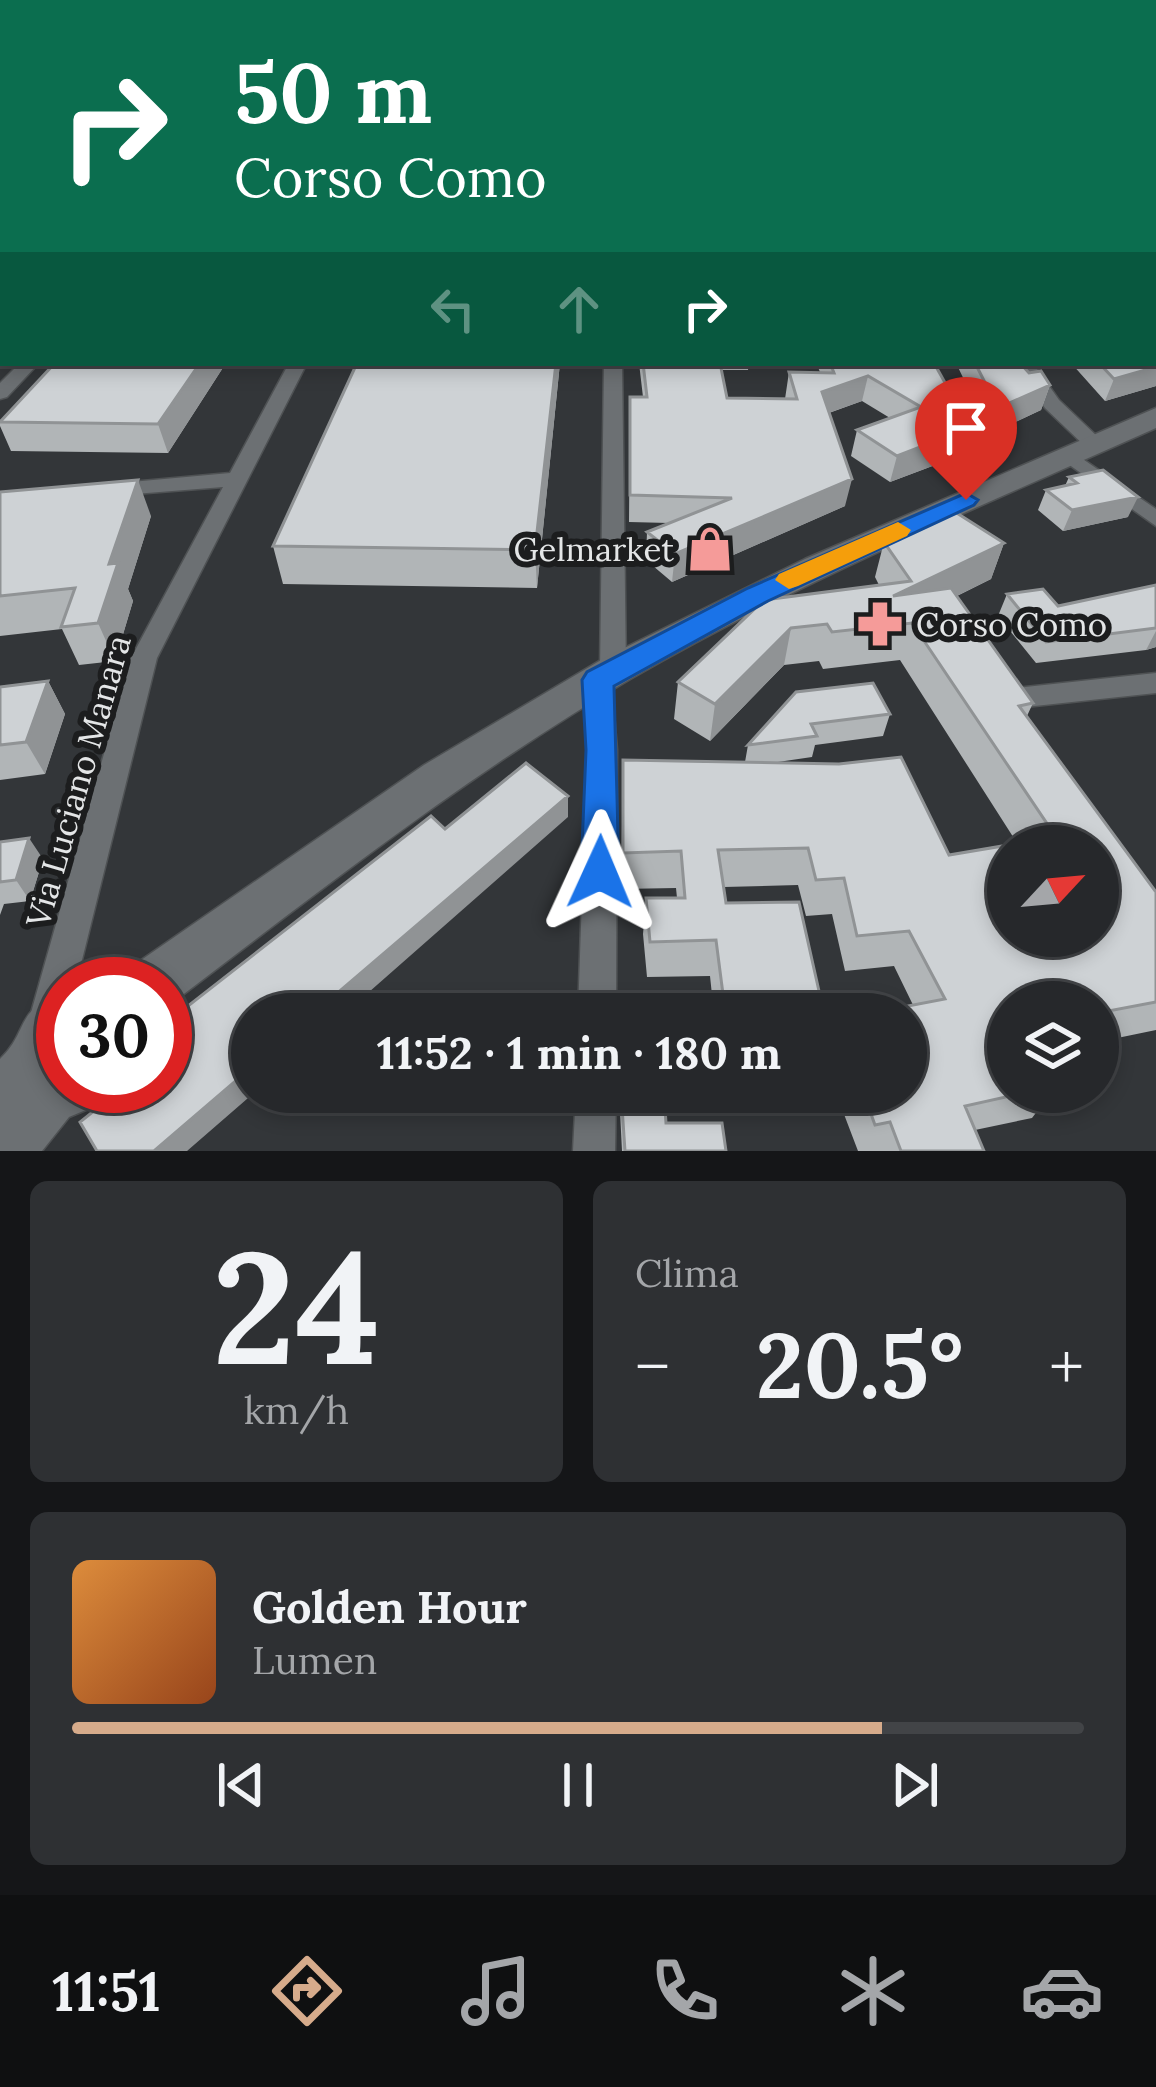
<!DOCTYPE html>
<html lang="it">
<meta charset="utf-8">
<style>
:root{--surface:#26282b;--page:#2e3033;--text:#f1f3f6;--muted:#a4a6a9;--line:#424447;--accent:#d6ab8b}
body{margin:0;font-family:Lora,serif;background:var(--page);color:var(--text);height:100vh;display:flex;flex-direction:column;font-size:45px;white-space:nowrap}
*{box-sizing:border-box;margin:0}
p{font-size:39px;color:var(--muted)}
.icon{flex:none;width:66px;height:66px;fill:none;stroke:currentColor;stroke-width:2;stroke-linecap:round;stroke-linejoin:round}
.map{position:relative;height:1151px;overflow:hidden}
.details{display:flex;flex-direction:column;gap:30px;padding:30px;background:#151618;flex:1}
.details>*{flex:none}
.guide{position:absolute;left:0px;top:0px;width:1158px;height:366px;box-shadow:0 6px 18px #0003,0 0 0 3px var(--line);background:#0b6e4f;color:#fff;overflow:hidden}
.needle{width:78px;rotate:64deg}
.tools{position:absolute;left:987px;top:825px;display:grid;gap:24px}
.tools a{display:grid;place-items:center;width:132px;height:132px;border-radius:50%;background:var(--surface);box-shadow:0 6px 18px #0003,0 0 0 3px var(--line);font-size:60px}
.speed{position:absolute;left:36px;top:957px;display:flex;gap:24px;font-size:60px;font-weight:700;text-align:center}
.speed>*{display:grid;place-content:center;width:156px;height:156px;border-radius:50%;background:var(--surface);box-shadow:0 6px 18px #0003,0 0 0 3px var(--line);line-height:1}
.speed .limit{border:18px solid #d22;background:#fff;color:#111}
.pin{position:absolute;display:grid;place-items:center;width:102px;height:102px;color:#fff;margin:-123px -51px;border-radius:50% 50% 50% 0;rotate:-45deg;box-shadow:0 0 12px #0007}
.pin .icon{rotate:45deg}
.me{position:absolute;width:132px;margin:-66px;rotate:1deg;stroke-linejoin:round;filter:drop-shadow(0 0 9px #0008)}
.turn{display:flex;align-items:center;gap:42px;height:252px;padding:0 36px;font-size:54px}
.turn .icon{width:156px;height:156px;stroke-width:2.5}
.turn b{display:block;font-size:84px;line-height:102px}
.lanes{display:flex;align-items:center;height:114px;padding:0 36px;background:#0003;justify-content:center;gap:60px;direction:ltr}
.lanes .off{opacity:.35}
.big{font-size:90px;font-weight:700;line-height:1.1}
.details .tile{flex:1;display:flex;flex-direction:column;justify-content:center;gap:18px;min-width:0;padding:0 42px;border-radius:18px;background:var(--page)}
.details .dial{align-items:center;gap:0}
.dial b{font-size:156px;line-height:1}
.song{display:flex;align-items:center;gap:36px}
.cover{width:144px;height:144px;border-radius:18px;background:linear-gradient(135deg,hsl(30 70% 55%),hsl(20 70% 35%))}
.played{height:12px;border-radius:6px;background:linear-gradient(90deg,var(--accent) 80%,var(--line) 80%)}
.keys{display:flex;justify-content:space-around;direction:ltr}
.heat{display:flex;justify-content:space-between;align-items:center;font-size:66px;direction:ltr}
.details .tiles{flex:1;display:grid;gap:30px;grid-template-columns:1fr 1fr}
.tile:last-child{grid-column:span 2}
.trip{position:absolute;left:231px;top:993px;width:696px;height:120px;border-radius:60px;background:var(--surface);box-shadow:0 6px 18px #0003,0 0 0 3px var(--line);font-weight:700;line-height:120px;text-align:center}
.dock{display:flex;height:192px;justify-content:space-around;align-items:center;background:#0f1011;color:var(--muted)}
.dock .icon{width:84px;height:84px}
.dock .selected{color:var(--accent)}
.dock b{font-size:54px;color:var(--text)}
.map>svg:first-child{display:block}
.lines{fill:none;stroke-linecap:round;stroke-linejoin:round}
.street-casing{stroke:#4f5254;stroke-width:3}
.secondary-casing{stroke:#4f5254;stroke-width:3}
.street{fill:#6c7073;fill-rule:evenodd}
.secondary{fill:#6c7073;fill-rule:evenodd}
.wall{fill:#b1b5b7}
.shaded-wall{fill:#909395}
.building{fill:#ced2d5;stroke:#909395;stroke-width:3;fill-rule:evenodd}
.route{fill:#1a73e8;stroke:#114b97;stroke-width:3}
.slow{fill:#f59e0b}
.labels{text-anchor:middle;dominant-baseline:central;stroke-width:12;stroke-linejoin:round;paint-order:stroke}
.poi-label{font-size:33px;fill:#e4e6e7;stroke:#1c1d1e;text-anchor:end}
.street-label{font-size:33px;fill:#e4e6e7;stroke:#1c1d1e}
</style>
<div class="map">
<svg width="1156" height="1151" viewBox="0 0 1156 1151">
<rect width="100%" height="100%" fill="#333639"/>
<g class="lines">
<g class="street-casing">
<path id="street" d="M0 315H3V325H0Z
M20 363H39L7 397 0 399V383Z
M289 363H307L157 658 76 984H63V1031L59 1040 46 1046 33 1040 27 1027 131 658 223 487 109 496 98 490 109 484 230 473Z
M604 363H622L626 670 622 677 611 679 617 750 616 1014H578L587 750 584 680 588 673 600 671Z
M1015 363H1033L1059 400 1101 440V448H1087L1045 408Z
M1068 449 1156 509V526L1061 459V451Z
M1156 673V693L1006 709 996 706 992 699 996 692 1006 689Z
M576 1092H616L615 1151H573Z"/>
</g>
<g class="secondary-casing">
<path id="secondary" d="M1156 408V428C979 507 800 581 632 678 470 773 322 889 172 1003L165 1006V984H126L134 965 424 765 606 657 805 559Z
M63 991V1086H102L93 1107 69 1117 42 1151H0V1059C30 1030 13 1012 63 991Z"/>
</g>
<use href="#street" class="street"/>
<use href="#secondary" class="secondary"/>
</g>
<path class="wall" d="M0 169H3V224H0Z
M0 239H3V298H0Z
M226 363 168 453 11 451 0 426V420Z
M357 363H560L537 588 283 584 273 546Z
M639 363H749L748 370H721L727 398 785 399 789 372H820L816 363H934L967 429 959 456 890 482 851 456 857 430 890 418 862 401 829 413 845 506 672 582 646 560 647 532 669 523 629 522 630 397H643Z
M956 363H1020L1029 373 1050 385 1041 410 990 434Z
M1071 363H1155L1156 386 1105 401Z
M1069 477 1128 517 1063 531 1038 510 1046 490 1065 486Z
M0 492 151 516 128 589 133 601 115 661 79 665 62 629 0 636Z
M884 542 1004 543 991 579 957 596 1033 703 1027 716 1156 892V1030L1098 1042V1002H1008V1092H1052L1032 1118 975 1130 984 1151H858L842 1109 850 1092H906L913 1005 894 966 845 971 832 914 806 916 798 885 724 887 726 903 821 1000 816 1014H714L710 976 647 977 643 934 646 898H677L676 888 621 889 623 760 745 762 748 745 796 692 890 714 883 736 815 745 812 757 771 763 949 855 1017 843 900 660 823 669 819 661 784 665 710 741 674 719 678 682 879 585 875 577Z
M1156 585V647L1146 650 1036 663 998 616 1007 594 1058 606Z
M48 681 65 714 45 774 0 780V687Z
M0 842 43 859 30 901 4 904 0 915Z
M619 1092H664L666 1123 726 1151H622Z"/>
<path class="shaded-wall" d="M200 363H226L168 453 158 424Z
M556 363H560L537 588 535 550Z
M1156 367V386L1105 401 1114 379Z
M868 376 862 401 817 417 822 392Z
M1050 385 1041 410 990 434 998 408Z
M967 422 959 456 890 482 897 456Z
M852 479 845 506 672 582 675 554Z
M138 480 151 516 128 589 133 601 115 661 98 623 109 564Z
M1138 497 1128 517 1063 531 1072 510Z
M1004 543 991 579 898 625 893 596Z
M791 628 784 665 710 741 715 704Z
M1156 631V647L1146 650Z
M48 681 65 714 45 774 26 742Z
M568 796V817L344 1014H313Z
M29 838 43 859 30 901 16 880Z
M252 1067V1092H255L187 1151H154Z"/>
<path class="building" d="M0 169H3V202H0Z
M1155 169 1156 367 1114 379 1099 363H1155Z
M0 239H3V273H0Z
M55 363H200L158 424 0 422Z
M357 363H556L535 550 273 546Z
M643 363H720L727 398 797 399 789 372 834 373 830 363H934L967 422 959 425 967 429 897 456 857 430 921 407 868 376 822 392 852 479 675 554 647 532 732 498 630 495V397H647Z
M975 363H1020L1029 373 1041 371 1050 385 998 408Z
M1103 470 1138 497 1072 510 1046 490 1077 483 1069 477Z
M138 480 109 564 118 563 98 623 61 627 75 588 0 596V492Z
M952 510 1004 543 893 596 951 588 1033 703 1019 706 1156 892V1002L1098 1013V1002H1008V1092H1028L965 1106 984 1151H901L890 1122 875 1125 863 1092H906V1014H866L945 999 909 931 857 936 844 878 816 880 808 848 718 850 726 903 799 902 821 1000 724 1002 716 940 650 942 646 898H685L681 851 623 853V760L839 764 901 757 949 855 1056 837 912 623 832 632 827 624 791 628 715 704 678 682 764 600 911 581 884 542ZM1008 846H1098V936H1008Z
M1156 585V628L1046 642 1007 594 1043 589 1058 606Z
M48 681 26 742 0 745V687Z
M873 683 890 714 811 724 817 736 748 745 796 692Z
M526 763 568 796 313 1014H252V1067L154 1151H97L80 1122 125 1086H165V1054L168 1051 165 1046V1024L431 816 445 829Z
M29 838 16 880 0 882V842Z
M621 1092H664L666 1123H722L726 1151H625Z"/>
<linearGradient id="sky" x2="0" y2="1"><stop stop-color="#1c1e1f"/><stop offset="0.51" stop-color="#4a525f"/><stop offset="1" stop-color="#4a525f" stop-opacity="0"/></linearGradient>
<rect width="1156" height="330" fill="url(#sky)"/>
<path class="route" d="M966 493 978 500 974 505 768 601 614 686 619 872 613 883 600 888 587 883 581 872 586 750 582 680 587 672 748 588Z"/>
<path class="slow" d="M898 522 911 530 907 536 798 586 789 589 775 580 779 574Z"/>
<defs>
<g id="shop-bare" transform="scale(3.6)"><path d="M-5-2.5h2.3a2.7 3.5 0 0 1 5.4 0H5L5.5 6h-11ZM-1.5-2.5h3a1.5 2.3 0 0 0-3 0Z" fill="#f59b99" stroke="#1c1d1e" stroke-width="2.5" paint-order="stroke"/></g>
<g id="pharmacy-bare" transform="scale(3.6)"><path d="M-2-6h4v4h4v4h-4v4h-4v-4h-4v-4h4Z" fill="#f59b99" stroke="#1c1d1e" stroke-width="2.5" paint-order="stroke"/></g>
</defs>
<g fill-rule="evenodd">
<use href="#shop-bare" x="710" y="549"/>
<use href="#pharmacy-bare" x="880" y="624"/>
</g>
<g class="labels">
<g class="poi-label">
<text x="674" y="549">Gelmarket</text>
<text x="916" y="624" text-anchor="start">Corso Como</text>
</g>
<g class="street-label">
<text transform="translate(78 781) rotate(-74)">Via Luciano Manara</text>
</g>
</g>
</svg>
<div class="tools">
<a><svg class="needle" viewBox="-14 -14 28 28"><path d="M0-13l5 13h-10z" fill="#e53935"/><path d="M0 13l5-13h-10z" fill="#a4a6a9"/></svg></a>
<a><svg class="icon" aria-label="layers" viewBox="0 0 24 24"><path d="M12 4l9 5-9 5-9-5zM3 14l9 5 9-5"/></svg></a>
</div>
<div class="speed"><div class="limit">30</div></div>
<div class="pin" style="left:966px;top:500px;background:#d93025"><svg class="icon" aria-label="arrive" viewBox="0 0 24 24"><path d="M6 21V4h12l-3 4 3 4H6"/></svg></div>
<svg class="me" style="left:600px;top:872px" viewBox="-20 -20 40 40"><path d="M0-17L14 15 0 8-14 15z" fill="#1a73e8" stroke="#fff" stroke-width="4"/></svg>
<div class="trip">11:52 · 1 min · 180 m</div>
<div class="guide">
<div class="turn"><svg class="icon" aria-label="right" viewBox="0 0 24 24"><path d="M7 20v-9h11M14 6l5 5-5 5"/></svg><div><b>50 m</b>Corso Como</div></div>
<div class="lanes"><svg class="icon off" aria-label="left" viewBox="0 0 24 24"><path d="M17 20v-9H6M10 6l-5 5 5 5"/></svg><svg class="icon off" aria-label="ahead" viewBox="0 0 24 24"><path d="M12 20V5M6 11l6-6 6 6"/></svg><svg class="icon" aria-label="right" viewBox="0 0 24 24"><path d="M7 20v-9h11M14 6l5 5-5 5"/></svg></div>
</div>
</div>
<section class="details">
<div class="tiles">
<div class="tile dial"><b>24</b><p>km/h</p></div>
<div class="tile"><p>Clima</p>
<div class="heat"><a>−</a><b class="big">20.5°</b><a>+</a></div>
</div>
<div class="tile">
<div class="song"><i class="cover"></i><div><b>Golden Hour</b><p>Lumen</p></div></div>
<div class="played"></div>
<div class="keys"><svg class="icon" aria-label="previous" viewBox="0 0 24 24"><path d="M18 5L8 12l10 7zM5 5v14"/></svg><svg class="icon" aria-label="pause" viewBox="0 0 24 24"><path d="M8 5v14M16 5v14"/></svg><svg class="icon" aria-label="next" viewBox="0 0 24 24"><path d="M6 5l10 7-10 7zM19 5v14"/></svg></div>
</div>
</div>
</section>
<nav class="dock">
<b>11:51</b>
<svg class="icon selected" aria-label="directions" viewBox="0 0 24 24"><path d="M12 3l9 9-9 9-9-9zM9 14v-3h6M13 9l2 2-2 2"/></svg>
<svg class="icon" aria-label="music" viewBox="0 0 24 24"><path d="M9 18V5l10-2v13"/><circle cx="6" cy="18" r="3"/><circle cx="16" cy="16" r="3"/></svg>
<svg class="icon" aria-label="phone" viewBox="0 0 24 24"><path d="M5 4h4l2 5-3 2q2 4 5 5l2-3 5 2v4C11 20 4 13 5 4z"/></svg>
<svg class="icon" aria-label="climate" viewBox="0 0 24 24"><path d="M12 3v18M4 7l16 10M4 17L20 7"/></svg>
<svg class="icon" aria-label="car" viewBox="0 0 24 24"><path d="M5 17H2v-5l4-1 3-4h7l3 4 3 1v5h-3M9 17h6M6 11h13"/><circle cx="7" cy="17" r="2"/><circle cx="17" cy="17" r="2"/></svg>
</nav>
